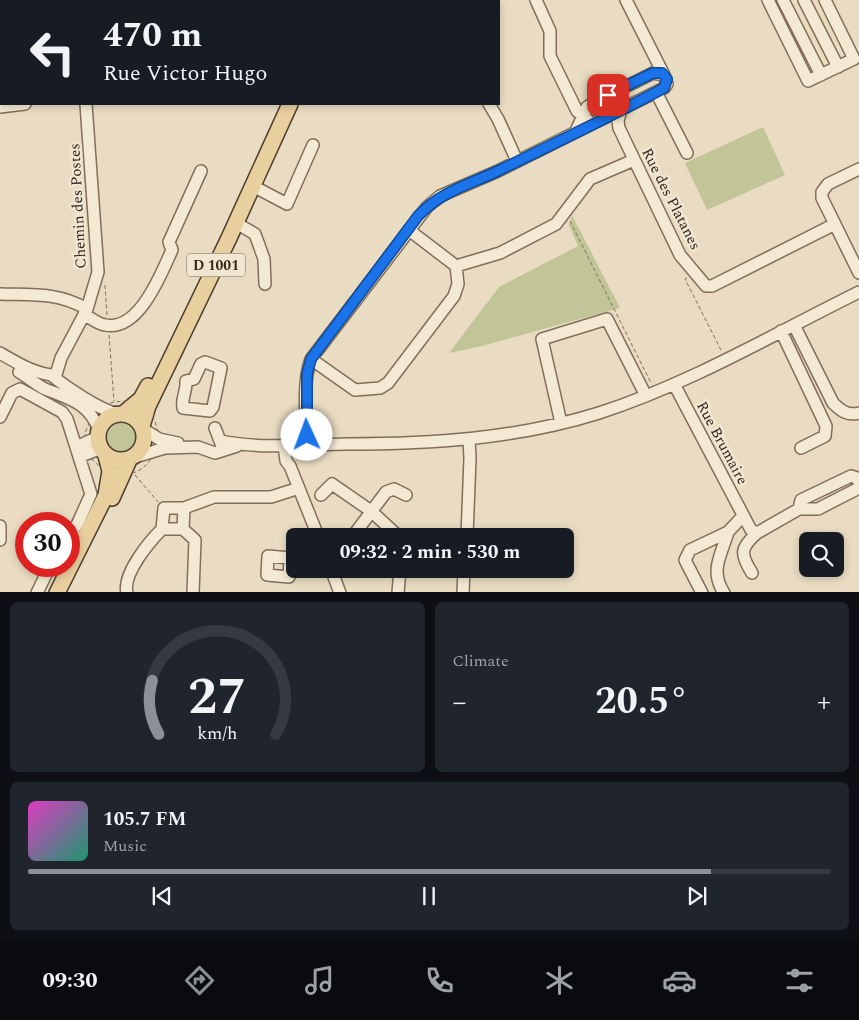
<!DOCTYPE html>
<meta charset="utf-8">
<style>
:root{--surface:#171b24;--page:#20242c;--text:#f1f3f6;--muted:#9ea1a6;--line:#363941;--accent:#8c9099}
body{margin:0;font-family:Spectral,serif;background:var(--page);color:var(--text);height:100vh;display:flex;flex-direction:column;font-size:19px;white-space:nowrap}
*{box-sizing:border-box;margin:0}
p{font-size:16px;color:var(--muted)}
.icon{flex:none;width:28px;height:28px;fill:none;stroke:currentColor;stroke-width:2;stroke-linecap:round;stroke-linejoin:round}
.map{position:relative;height:592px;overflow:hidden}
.side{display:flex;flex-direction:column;gap:10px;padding:10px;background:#0d0f14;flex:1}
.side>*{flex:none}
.guide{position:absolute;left:0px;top:0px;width:500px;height:105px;box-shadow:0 2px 8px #0003;background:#171b24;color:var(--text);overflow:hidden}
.fabs{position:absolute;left:799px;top:532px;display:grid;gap:10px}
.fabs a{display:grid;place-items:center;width:45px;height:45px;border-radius:8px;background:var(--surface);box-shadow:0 2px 8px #0003;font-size:25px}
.speed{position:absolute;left:15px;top:512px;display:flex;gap:10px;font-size:25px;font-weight:700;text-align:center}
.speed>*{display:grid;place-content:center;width:65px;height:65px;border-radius:50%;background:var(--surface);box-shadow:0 2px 8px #0003;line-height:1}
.speed .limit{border:8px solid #d22;background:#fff;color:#111}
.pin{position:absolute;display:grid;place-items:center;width:42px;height:42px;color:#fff;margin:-21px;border-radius:10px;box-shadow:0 2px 8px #0006}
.me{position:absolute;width:55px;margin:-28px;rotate:358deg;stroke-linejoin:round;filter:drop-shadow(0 0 4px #0008)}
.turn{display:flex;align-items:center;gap:18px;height:105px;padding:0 20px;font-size:22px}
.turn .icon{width:65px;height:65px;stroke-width:2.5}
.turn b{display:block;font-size:35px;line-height:42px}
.big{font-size:38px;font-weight:700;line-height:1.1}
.side .tile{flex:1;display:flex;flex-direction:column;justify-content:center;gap:8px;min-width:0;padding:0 18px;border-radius:8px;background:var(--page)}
.side .dial{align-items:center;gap:0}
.dial svg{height:130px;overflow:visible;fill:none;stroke:var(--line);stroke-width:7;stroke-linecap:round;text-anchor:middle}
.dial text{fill:var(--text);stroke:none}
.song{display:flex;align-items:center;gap:15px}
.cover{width:60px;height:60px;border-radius:8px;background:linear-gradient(135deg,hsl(310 70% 55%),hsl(160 70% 35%))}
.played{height:5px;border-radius:2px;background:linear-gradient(90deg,var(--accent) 85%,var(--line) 85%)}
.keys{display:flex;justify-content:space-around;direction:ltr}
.heat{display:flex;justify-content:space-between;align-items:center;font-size:28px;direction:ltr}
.side .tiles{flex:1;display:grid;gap:10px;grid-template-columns:1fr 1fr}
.tile:last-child{grid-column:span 2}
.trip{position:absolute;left:286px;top:528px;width:288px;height:50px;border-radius:8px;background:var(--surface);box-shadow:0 2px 8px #0003;font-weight:700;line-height:50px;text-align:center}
.menu{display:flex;height:80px;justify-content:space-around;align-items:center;background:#090b0e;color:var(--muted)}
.menu .icon{width:35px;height:35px}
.menu .current{color:var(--accent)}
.menu b{font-size:22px;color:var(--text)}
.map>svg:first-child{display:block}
.green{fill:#c1c598}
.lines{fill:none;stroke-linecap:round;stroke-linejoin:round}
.minor-casing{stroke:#816e5b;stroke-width:14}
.major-casing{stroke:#4f3d2f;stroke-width:18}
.path{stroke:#816e5b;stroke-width:1;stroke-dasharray:4 2.5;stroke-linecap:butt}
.minor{stroke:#f4ead4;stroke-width:11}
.major{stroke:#e8cf9e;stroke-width:15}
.route-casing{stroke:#114b97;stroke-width:12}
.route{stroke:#1a73e8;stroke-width:9}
.labels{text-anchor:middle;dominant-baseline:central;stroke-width:5;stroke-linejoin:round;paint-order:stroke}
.shield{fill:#f1e7d1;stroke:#6b6154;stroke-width:1}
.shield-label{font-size:14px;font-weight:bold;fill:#32271e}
.street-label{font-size:15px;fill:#32271e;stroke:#f1e7d1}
</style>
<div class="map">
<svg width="859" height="593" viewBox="0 0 859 593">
<rect width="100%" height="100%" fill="#e9dcc2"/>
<path class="green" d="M763 127 785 175 707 210 685 163Z
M572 215 620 308 478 347 449 353 499 287 578 246 569 225Z
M104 437a18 18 0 1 1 36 0a18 18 0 1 1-36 0Z"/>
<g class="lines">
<g class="minor-casing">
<path id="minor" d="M80 0V1
M200 0V1
M246 0H256
M268 0 270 1
M536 0 550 31V56L577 111 587 119
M626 0 664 75
M768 0 808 81 854 59 825 0
M783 0 821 75
M804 0 838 67
M656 92 687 153
M489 104 498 119 517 161
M0 107 25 104
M621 110 618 121 619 128 680 255 706 286H712L835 224
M859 169 828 184 822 192V198L859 273
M253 186 287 204 313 145
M236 223 255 234 264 259 265 284
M456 266 500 253 556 224 590 179 634 160
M0 294C33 295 57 292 87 309
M84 314C90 318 98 324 105 325 139 332 161 274 172 250L169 242 201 171
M794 325 833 403C841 411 848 416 859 413
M781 331 826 426 825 436 801 448
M0 353C17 363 32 372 51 375 66 387 99 410 118 414
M311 359 355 390 380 388 388 383 454 296 458 284 456 266 409 230
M205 362 221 368 213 407 210 411 183 408C181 398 187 391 186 381L194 379 201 364Z
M19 372C26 376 40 387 45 389 70 399 89 403 99 430
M55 378 61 358 87 309 98 272 86 104
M674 384 751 530 757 533 799 509H818L859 488
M0 417 12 393 20 389 62 412 67 419 91 494 77 525 69 533
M561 423 542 339 607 319 646 396
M215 428 222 446
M143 429 159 439 178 443
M221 441C261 449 304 445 345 444 431 444 516 439 599 413 689 384 774 334 859 292
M284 445 286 461 290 466 318 536
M291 445 293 434 306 422
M308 445C306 420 302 382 311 359L427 207 440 196 498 171 664 88 667 84 664 75 653 73 593 103 587 107 576 131
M76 447 98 437
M79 457 94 451 102 450
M135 457 165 448 198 447 215 453 237 446
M321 495 332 484 371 511 398 536
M184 508 214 497H271L299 488
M799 509 801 500 851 476 857 478 859 483
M0 526V540
M162 529 164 508H184L183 529
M353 536 386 492 394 489 406 495
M467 536 470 458 469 440
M69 544 87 533
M268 556 290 558 289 577 267 575Z
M331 569 340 593
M752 573C740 554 740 548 757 533
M37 593 50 566
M127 593C122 574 150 541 162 529H183L195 540 193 593
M398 593 400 569
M463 593 464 569
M702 593 685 560 690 550 728 532 743 516
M724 593C709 570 722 554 728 532"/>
</g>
<g class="major-casing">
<path id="major" d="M338 1 339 0
M98 437a23 23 0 1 1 46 0a23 23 0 1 1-46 0Z
M123 414 141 399 148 386
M142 426 148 406 229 238 290 104
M112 498 129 460
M57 593 106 495 110 471 106 456"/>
</g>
<path class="path" d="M570 221 651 383
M687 278 685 279 722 352
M105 285 107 316
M109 335 114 401
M124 401C131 403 142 406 148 412 162 424 160 451 147 464 119 495 57 449 98 414 101 412 100 410 102 408 107 402 116 402 124 401Z
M135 475 158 502"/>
<use href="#minor" class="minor"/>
<use href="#major" class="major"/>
</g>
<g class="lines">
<g class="route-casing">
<path id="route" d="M307 435V374L311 359 418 216C441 191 471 184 500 170 555 143 610 117 664 88L667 79 662 73H653L608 95"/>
</g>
<use href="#route" class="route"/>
</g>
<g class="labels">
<rect class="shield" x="187" y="253.5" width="58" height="23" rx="4"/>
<g class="shield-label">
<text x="216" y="265">D 1001</text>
</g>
<g class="street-label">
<text transform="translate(671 199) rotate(63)">Rue des Platanes</text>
<text transform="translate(78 206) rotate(-93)">Chemin des Postes</text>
<text transform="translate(722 443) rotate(62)">Rue Brumaire</text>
</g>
</g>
</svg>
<div class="fabs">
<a><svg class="icon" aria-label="search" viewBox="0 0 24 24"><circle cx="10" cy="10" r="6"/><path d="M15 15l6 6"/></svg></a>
</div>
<div class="speed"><div class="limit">30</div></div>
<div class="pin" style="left:608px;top:95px;background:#d93025"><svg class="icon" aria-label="arrive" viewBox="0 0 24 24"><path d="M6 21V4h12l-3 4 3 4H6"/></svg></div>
<svg class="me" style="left:307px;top:435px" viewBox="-20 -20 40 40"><circle r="19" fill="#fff"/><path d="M0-13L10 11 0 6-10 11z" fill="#1a73e8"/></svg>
<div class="trip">09:32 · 2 min · 530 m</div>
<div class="guide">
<div class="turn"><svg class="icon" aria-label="left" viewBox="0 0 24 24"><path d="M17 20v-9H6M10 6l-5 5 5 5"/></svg><div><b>470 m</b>Rue Victor Hugo</div></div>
</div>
</div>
<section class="side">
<div class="tiles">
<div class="tile dial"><svg viewBox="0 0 100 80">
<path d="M14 69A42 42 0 1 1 86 69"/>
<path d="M14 69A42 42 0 0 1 10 36" stroke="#8c9099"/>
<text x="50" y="56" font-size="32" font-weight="700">27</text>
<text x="50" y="72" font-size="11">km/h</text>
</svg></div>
<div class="tile"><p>Climate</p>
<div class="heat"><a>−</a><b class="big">20.5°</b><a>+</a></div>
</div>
<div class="tile">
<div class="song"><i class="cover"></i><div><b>105.7 FM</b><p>Music</p></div></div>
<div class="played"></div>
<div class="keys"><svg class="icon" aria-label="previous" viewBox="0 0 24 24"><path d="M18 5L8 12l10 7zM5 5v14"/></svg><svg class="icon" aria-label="pause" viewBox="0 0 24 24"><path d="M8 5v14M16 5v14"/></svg><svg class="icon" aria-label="next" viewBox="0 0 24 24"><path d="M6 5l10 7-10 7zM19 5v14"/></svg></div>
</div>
</div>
</section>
<nav class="menu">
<b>09:30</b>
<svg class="icon current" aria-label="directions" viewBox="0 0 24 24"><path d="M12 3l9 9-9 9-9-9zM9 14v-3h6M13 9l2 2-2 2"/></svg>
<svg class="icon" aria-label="music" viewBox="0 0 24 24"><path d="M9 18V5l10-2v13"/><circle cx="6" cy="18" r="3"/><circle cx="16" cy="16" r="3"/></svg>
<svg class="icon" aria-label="phone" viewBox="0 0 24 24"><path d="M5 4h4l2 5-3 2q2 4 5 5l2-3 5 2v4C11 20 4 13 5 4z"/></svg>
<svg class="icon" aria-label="climate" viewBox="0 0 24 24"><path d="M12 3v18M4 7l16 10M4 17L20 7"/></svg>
<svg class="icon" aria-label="car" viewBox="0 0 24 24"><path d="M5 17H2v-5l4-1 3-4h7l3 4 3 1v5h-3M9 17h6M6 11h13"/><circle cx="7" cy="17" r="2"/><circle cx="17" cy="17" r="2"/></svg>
<svg class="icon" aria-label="filters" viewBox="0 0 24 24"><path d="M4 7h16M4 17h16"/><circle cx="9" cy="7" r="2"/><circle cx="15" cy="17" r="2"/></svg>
</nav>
